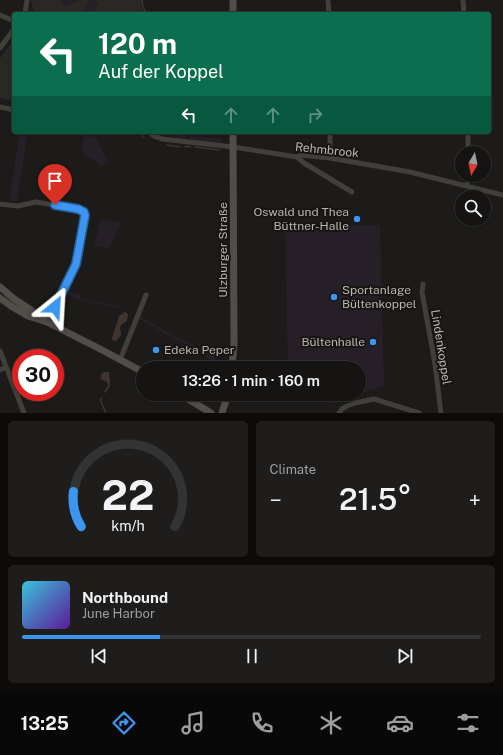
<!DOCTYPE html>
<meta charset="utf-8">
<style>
:root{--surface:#151413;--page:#1e1d1c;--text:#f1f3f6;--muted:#9d9ea0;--line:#343333;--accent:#3c95f1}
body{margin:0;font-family:"Public Sans",sans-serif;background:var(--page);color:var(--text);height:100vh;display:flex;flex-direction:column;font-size:15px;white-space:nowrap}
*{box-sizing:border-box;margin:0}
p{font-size:13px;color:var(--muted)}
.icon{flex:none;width:22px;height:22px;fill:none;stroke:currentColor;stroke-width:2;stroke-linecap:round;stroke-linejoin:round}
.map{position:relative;height:413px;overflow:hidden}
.details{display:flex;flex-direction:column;gap:8px;padding:8px;background:#0c0b0a;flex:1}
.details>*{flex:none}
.banner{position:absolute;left:12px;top:12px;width:479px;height:122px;border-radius:4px;box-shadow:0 1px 3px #0004,0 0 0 1px var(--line);background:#0b6e4f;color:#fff;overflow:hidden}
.needle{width:26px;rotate:189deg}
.fabs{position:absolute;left:455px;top:146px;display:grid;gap:8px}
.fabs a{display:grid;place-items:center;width:36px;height:36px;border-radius:50%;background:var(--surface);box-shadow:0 1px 3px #0004,0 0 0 1px var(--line);font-size:20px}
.speed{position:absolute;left:12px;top:349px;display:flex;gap:8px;font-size:20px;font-weight:700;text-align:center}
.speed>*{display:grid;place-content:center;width:52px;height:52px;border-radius:50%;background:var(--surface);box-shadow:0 1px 3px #0004,0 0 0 1px var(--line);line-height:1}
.speed .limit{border:6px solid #d22;background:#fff;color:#111}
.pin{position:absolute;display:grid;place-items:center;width:34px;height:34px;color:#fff;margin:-41px -17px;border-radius:50% 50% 50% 0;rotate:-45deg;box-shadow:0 0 4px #0007}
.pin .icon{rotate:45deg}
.me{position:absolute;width:44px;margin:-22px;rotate:27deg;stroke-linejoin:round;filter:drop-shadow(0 0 3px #0008)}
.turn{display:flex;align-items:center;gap:14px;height:84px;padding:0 20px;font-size:18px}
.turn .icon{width:52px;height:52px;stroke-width:2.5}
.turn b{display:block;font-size:28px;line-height:34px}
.lanes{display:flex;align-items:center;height:38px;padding:0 20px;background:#0003;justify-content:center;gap:20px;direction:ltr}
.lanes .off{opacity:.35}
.big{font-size:30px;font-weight:600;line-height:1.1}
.details .widget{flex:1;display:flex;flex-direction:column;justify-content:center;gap:6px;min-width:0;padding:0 14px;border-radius:6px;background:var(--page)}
.details .dial{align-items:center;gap:0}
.dial svg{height:104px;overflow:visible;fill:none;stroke:var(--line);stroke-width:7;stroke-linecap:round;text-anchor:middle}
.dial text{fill:var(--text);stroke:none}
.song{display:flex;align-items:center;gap:12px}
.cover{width:48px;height:48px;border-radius:6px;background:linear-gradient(135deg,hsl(190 70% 55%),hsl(270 70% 35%))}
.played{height:4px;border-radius:2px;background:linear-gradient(90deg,var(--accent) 30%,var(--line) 30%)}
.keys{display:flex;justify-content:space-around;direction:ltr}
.heat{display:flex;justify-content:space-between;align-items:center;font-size:22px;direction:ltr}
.details .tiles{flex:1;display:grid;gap:8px;grid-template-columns:1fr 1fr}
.widget:last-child{grid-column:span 2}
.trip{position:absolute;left:136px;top:361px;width:230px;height:40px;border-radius:20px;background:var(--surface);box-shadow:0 1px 3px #0004,0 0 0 1px var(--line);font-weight:600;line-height:40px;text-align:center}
.menu{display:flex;height:64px;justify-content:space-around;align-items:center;background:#080808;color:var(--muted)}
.menu .icon{width:28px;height:28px}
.menu .on{color:var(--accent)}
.menu b{font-size:18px;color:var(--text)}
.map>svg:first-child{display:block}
.built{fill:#292825}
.green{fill:#271f27}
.water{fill:#40342f}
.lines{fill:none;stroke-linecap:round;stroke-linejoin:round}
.stream{stroke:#40342f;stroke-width:1.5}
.street{stroke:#413f3a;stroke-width:5}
.secondary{stroke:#514d48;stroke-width:7}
.route-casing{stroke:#27619d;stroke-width:10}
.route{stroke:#3c95f1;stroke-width:7}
.poi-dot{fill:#3c95f1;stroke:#171614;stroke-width:1.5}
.labels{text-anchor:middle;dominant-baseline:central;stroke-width:4;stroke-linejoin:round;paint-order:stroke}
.street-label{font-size:12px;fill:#bbb4ac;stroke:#171614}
.poi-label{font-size:12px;fill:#bbb4ac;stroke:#171614;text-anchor:end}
</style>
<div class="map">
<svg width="503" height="413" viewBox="0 0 503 413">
<rect width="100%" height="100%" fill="#1c1b19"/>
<path class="built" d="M31 0H142L141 7 144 14H34Z
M14 40V101L0 98V58Z"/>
<path class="green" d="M61 0H81L64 7Z
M89 0H92L99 3 93 14 84 10Z
M20 132H28L17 201H10L11 187Z
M172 133 187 135 185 139 173 137 172 136Z
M84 134 91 135 96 138 108 162 101 167 93 159 85 156 82 149Z
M190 136 222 139 221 143 191 140 190 138Z
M101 219 121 223 109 249 94 245Z
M285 225H380L384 386 359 394 337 396V403L334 404 303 394H359V368H288Z
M67 292 80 295V299L122 307 119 308 78 300 67 294Z
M141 317 180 339 217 356 214 361 139 319Z
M37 392H40L42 399 30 403 27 396Z"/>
<path class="water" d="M125 312 128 314 127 321C117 327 121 326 121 335L116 341 112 340V338L119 316Z
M104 372H109C109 377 111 382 109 386L108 385 107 382 101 379C100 375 101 374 104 372Z"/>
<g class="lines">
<path class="stream" d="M142 0C142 6 143 9 147 14
M140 132 143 137
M167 145 180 147
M185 147 187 146 190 147
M195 147 220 150
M105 392 109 386
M101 398V402L106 413"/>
<path class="street" d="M328 0 329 14
M463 0 464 14
M25 14 27 0
M0 15 14 21
M0 48 14 29
M0 107 14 110
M149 132 154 136 162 139 233 147 297 157 300 155 330 158 410 172 503 195
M330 132V158
M468 132V153
M297 157 304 163 352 192
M467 186 469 175
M0 204 18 206 36 202 78 209 84 212 85 219 76 264 47 322
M423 284 422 292 435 364 441 413
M0 351 24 413
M120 360 146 295
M0 370 6 367
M339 413 342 409 347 406 355 403 374 399 419 413"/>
<path class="secondary" d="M233 14V0
M0 287 14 299 31 310 43 319
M0 298 11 306 28 316 47 322 104 351 143 372
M232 368 234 344 233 132
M180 394 211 413
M222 413 228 394"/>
</g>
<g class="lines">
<g class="route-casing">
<path id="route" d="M55 307 76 264 85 215 84 212 78 209 55 205"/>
</g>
<use href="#route" class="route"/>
</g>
<g class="poi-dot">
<circle cx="357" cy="219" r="4"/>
<circle cx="334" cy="297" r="4"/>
<circle cx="373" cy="342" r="4"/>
<circle cx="156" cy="350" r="4"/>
</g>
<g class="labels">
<g class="street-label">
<text transform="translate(327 150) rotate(6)">Rehmbrook</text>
<text transform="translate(223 250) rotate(-90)">Ulzburger Straße</text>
<text transform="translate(441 347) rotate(81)">Lindenkoppel</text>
</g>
<g class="poi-label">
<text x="349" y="212">Oswald und Thea<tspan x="349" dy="14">Büttner-Halle</tspan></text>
<text x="342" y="290" text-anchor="start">Sportanlage<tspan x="342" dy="14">Bültenkoppel</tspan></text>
<text x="365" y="342">Bültenhalle</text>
<text x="164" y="350" text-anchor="start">Edeka Peper</text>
</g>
</g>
</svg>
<div class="fabs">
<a><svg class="needle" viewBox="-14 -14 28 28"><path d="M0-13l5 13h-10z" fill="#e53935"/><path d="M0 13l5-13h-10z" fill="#9d9ea0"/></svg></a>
<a><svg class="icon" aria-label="search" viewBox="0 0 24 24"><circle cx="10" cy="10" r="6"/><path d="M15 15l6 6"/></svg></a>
</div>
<div class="speed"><div class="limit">30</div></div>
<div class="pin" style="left:55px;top:205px;background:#d93025"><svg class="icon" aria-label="arrive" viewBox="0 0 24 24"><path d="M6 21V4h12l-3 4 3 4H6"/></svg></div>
<svg class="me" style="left:55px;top:307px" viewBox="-20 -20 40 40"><path d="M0-17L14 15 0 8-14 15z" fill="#3c95f1" stroke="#fff" stroke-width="4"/></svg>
<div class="trip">13:26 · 1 min · 160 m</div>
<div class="banner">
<div class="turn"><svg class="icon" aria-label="left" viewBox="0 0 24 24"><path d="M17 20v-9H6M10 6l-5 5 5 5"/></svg><div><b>120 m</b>Auf der Koppel</div></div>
<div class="lanes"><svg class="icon" aria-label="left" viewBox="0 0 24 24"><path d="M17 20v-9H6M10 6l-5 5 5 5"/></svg><svg class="icon off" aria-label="ahead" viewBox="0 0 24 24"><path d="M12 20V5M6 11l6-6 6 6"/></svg><svg class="icon off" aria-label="ahead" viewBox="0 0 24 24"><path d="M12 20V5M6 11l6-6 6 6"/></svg><svg class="icon off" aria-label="right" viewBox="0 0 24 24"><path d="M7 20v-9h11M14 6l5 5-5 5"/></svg></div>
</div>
</div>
<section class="details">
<div class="tiles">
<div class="widget dial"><svg viewBox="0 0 100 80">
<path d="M14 69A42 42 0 1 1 86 69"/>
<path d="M14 69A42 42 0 0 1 8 42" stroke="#3c95f1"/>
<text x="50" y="56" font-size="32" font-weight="700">22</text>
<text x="50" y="72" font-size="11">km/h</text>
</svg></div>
<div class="widget"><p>Climate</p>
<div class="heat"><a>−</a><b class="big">21.5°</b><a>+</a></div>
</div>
<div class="widget">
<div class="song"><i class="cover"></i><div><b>Northbound</b><p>June Harbor</p></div></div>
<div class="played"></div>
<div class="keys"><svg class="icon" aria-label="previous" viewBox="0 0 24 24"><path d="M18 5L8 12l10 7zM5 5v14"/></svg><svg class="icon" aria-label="pause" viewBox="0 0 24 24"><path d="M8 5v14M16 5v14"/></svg><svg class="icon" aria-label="next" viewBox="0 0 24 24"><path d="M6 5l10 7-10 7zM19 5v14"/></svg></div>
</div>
</div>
</section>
<nav class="menu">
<b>13:25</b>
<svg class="icon on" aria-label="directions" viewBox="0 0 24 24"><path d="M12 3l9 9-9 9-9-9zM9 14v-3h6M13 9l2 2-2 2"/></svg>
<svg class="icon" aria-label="music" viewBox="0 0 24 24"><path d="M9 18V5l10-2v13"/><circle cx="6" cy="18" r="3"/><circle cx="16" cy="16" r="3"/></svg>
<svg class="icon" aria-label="phone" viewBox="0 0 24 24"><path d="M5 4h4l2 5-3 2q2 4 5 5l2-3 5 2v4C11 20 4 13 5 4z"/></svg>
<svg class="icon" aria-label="climate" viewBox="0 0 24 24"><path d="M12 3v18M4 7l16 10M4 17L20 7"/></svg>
<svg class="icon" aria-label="car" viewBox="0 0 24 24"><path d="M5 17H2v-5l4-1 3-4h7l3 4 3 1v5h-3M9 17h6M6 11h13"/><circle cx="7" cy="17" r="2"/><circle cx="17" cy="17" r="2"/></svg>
<svg class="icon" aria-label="filters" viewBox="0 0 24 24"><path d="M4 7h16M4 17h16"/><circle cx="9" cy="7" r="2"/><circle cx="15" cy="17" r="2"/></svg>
</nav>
